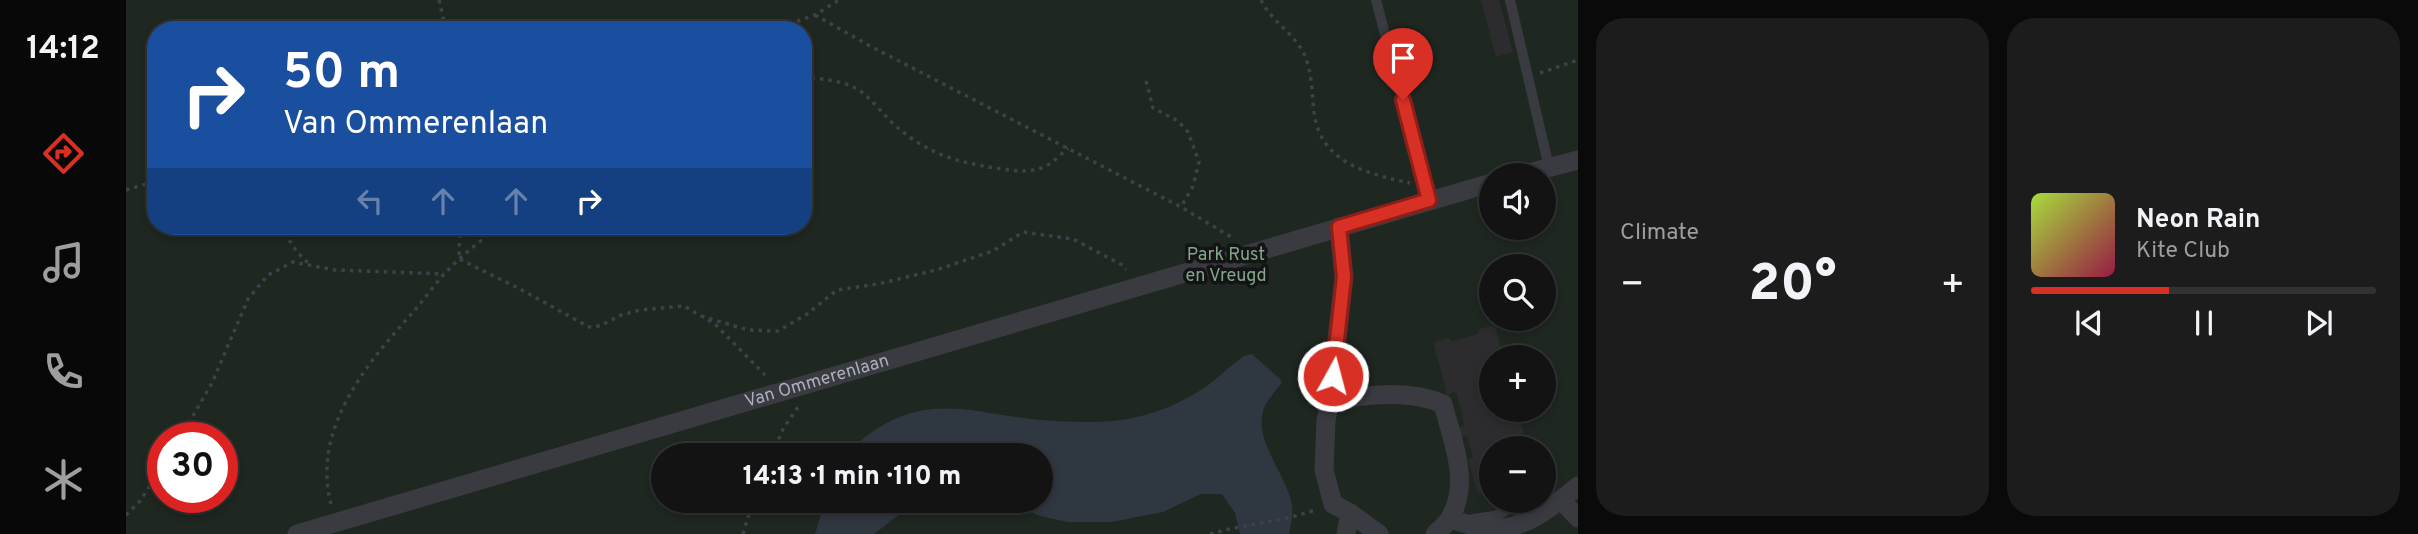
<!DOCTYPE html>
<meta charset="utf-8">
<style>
:root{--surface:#131314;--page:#1c1c1d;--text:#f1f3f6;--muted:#9d9ea0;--line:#323234;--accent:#d93025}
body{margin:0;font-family:Overpass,sans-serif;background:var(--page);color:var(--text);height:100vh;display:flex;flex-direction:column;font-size:26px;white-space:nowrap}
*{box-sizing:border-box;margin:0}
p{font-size:23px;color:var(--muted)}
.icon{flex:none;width:38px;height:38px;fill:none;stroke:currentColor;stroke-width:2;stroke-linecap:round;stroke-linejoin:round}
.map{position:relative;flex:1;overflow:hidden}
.sheet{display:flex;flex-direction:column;gap:18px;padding:18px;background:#0a0a0b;width:840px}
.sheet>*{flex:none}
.hud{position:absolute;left:21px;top:21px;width:665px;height:214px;border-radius:28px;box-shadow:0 4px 10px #0003,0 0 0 2px var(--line);background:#1a4fa0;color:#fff;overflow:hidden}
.buttons{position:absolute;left:1353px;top:163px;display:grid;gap:14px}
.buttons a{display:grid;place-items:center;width:77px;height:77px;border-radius:50%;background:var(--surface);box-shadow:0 4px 10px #0003,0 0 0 2px var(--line);font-size:35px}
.speed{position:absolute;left:21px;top:422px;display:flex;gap:14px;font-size:35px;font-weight:700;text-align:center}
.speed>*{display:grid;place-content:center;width:91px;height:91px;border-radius:50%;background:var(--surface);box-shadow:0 4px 10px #0003,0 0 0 2px var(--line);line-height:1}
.speed .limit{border:10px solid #d22;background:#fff;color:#111}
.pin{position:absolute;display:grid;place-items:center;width:60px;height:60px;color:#fff;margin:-72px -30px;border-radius:50% 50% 50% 0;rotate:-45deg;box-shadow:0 0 7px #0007}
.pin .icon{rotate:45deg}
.me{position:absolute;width:77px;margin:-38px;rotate:7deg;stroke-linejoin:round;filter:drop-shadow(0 0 5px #0008)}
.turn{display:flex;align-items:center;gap:24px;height:147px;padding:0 21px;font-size:32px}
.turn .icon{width:91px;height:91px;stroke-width:2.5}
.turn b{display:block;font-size:49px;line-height:60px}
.lanes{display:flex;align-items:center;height:66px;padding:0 21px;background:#0003;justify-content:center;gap:35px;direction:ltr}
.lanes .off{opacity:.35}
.big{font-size:52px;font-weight:800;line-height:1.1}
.sheet .widget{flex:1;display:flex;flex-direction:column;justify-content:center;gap:10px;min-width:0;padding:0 24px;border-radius:28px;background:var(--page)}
.song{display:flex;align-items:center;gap:21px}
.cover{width:84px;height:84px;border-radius:10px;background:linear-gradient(135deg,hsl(80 70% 55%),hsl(340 70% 35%))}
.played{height:7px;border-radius:4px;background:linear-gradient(90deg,var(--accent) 40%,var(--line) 40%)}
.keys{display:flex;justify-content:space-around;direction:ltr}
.heat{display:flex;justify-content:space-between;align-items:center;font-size:38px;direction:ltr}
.sheet .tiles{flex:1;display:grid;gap:18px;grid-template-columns:repeat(2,1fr)}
.trip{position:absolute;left:525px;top:443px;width:402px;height:70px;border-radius:35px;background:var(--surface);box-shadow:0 4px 10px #0003,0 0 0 2px var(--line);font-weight:800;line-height:70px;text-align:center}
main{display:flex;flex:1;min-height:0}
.dock{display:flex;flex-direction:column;width:126px;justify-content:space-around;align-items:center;background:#080808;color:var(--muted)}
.dock .icon{width:49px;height:49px}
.dock .on{color:var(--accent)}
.dock b{font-size:32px;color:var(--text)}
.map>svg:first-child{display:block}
.green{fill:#1f2721;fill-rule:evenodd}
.water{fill:#2f3740}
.building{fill:#2c2c2f}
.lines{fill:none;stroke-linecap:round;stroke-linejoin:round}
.path{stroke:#404148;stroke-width:3.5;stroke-dasharray:3.5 5;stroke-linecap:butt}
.service{stroke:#3a3b41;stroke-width:10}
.minor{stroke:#3a3b41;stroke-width:19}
.route-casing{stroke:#8d1f18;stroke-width:18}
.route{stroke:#d93025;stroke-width:12}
.labels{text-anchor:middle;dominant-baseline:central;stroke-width:7;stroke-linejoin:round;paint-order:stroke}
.park-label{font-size:18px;fill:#82a688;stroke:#141416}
.street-label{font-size:18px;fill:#abafbb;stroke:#141416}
</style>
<main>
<nav class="dock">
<b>14:12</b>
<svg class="icon on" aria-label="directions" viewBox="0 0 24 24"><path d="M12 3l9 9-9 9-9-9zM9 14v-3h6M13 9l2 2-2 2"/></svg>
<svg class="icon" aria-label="music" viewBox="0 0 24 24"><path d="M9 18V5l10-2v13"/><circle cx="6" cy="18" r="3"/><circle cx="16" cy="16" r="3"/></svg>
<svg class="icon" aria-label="phone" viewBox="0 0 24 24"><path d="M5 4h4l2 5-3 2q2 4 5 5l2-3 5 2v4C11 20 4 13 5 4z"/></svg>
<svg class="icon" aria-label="climate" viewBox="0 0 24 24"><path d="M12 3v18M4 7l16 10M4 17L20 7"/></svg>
</nav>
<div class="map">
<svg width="1452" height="534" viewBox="0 0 1452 534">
<rect width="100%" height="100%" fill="#19191b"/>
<path class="green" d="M0 0H1452V534H0ZM30 30H677V226H30ZM1365 175H1418V228H1365ZM1365 266H1418V318H1365ZM1365 357H1418V410H1365ZM37 438H96V497H37ZM1365 448H1418V500H1365ZM537 455H915V500H537Z"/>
<path class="water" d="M1126 354 1154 379 1156 383C1150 390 1143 398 1139 406 1124 438 1162 475 1166 506 1167 515 1165 525 1163 534H1114L1109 513 1096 494H1075L1037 512 986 522H941L911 515 893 505 869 501 915 500V455H723C731 441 745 432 759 424 808 396 853 413 905 419 936 422 971 424 1002 419 1029 414 1058 402 1081 386 1094 376 1105 365 1118 356Z
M699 501V500L799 501 787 504 748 534H689Z"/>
<path class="building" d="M1355 0H1373L1387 52 1370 57Z
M1365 326 1370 329 1377 357H1365V410H1391L1402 448H1365V490L1355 494 1351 492 1342 459 1347 458 1341 436 1333 438 1330 428 1339 426 1330 392 1321 395 1308 345 1310 341 1322 338 1326 341 1352 334 1354 329Z"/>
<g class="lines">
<path class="path" d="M313 0 320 30
M1135 0C1145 21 1168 33 1178 54 1186 71 1186 94 1188 112 1194 163 1242 174 1284 183
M689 15 744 46 1055 207 1107 238
M319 21 343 30
M647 30 689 15 713 0
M1414 73 1452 60
M677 77C694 79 715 80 729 88 746 97 757 116 772 128 803 154 830 162 869 168 883 170 897 173 912 169 923 167 933 156 942 148
M1020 81 1027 108 1052 121 1062 132 1073 162 1067 186 1055 207
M0 190 30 181
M154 226 171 252 182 263
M334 226 333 259 394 289 463 327 474 326 495 315 514 310 558 306 575 316
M575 316 622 330 652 331 681 314 711 290 752 284 810 270 867 251 897 232 947 239 996 265 1000 270
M582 320 590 325 639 375
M54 438 86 383 122 299 142 275 167 262 209 270 318 274
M646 455 657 429 672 407
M205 504C185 428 242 362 289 310 299 298 309 284 320 272 336 255 355 241 372 226
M0 515 14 501 37 466
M617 534 627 500
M1084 534C1119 524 1155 522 1189 510"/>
<path class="service" d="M1250 0 1303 200
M1384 0 1423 167
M1343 520C1360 515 1379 520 1387 500"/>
<g class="minor">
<path d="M1395 175 1452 160"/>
<path d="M1204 401 1218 277 1213 227"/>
<path d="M1435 500 1452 518"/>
<path d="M1324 519C1335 522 1346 526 1357 528 1394 534 1425 508 1452 486"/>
<path id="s1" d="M171 534 1365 183"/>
<path d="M1220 534 1224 513"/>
<path d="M1253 534 1224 513 1207 504 1198 470 1200 420 1204 401C1239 395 1283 389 1317 404 1326 440 1345 482 1324 518 1321 524 1314 529 1309 534"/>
</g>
</g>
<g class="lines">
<g class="route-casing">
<path id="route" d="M1207 376 1218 277 1213 227 1303 200 1277 100"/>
</g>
<use href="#route" class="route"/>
</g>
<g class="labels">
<g class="park-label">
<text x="1100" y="255">Park Rust<tspan x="1100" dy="21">en Vreugd</tspan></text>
</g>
<g class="street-label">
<text stroke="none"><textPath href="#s1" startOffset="542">Van Ommerenlaan</textPath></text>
</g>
</g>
</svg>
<div class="buttons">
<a><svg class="icon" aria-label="sound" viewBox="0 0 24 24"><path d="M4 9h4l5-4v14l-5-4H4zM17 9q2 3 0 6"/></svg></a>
<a><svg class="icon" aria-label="search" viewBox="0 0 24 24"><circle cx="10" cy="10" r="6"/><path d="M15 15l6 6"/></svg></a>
<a>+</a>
<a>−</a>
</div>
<div class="speed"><div class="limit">30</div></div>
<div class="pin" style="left:1277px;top:100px;background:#d93025"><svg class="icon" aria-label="arrive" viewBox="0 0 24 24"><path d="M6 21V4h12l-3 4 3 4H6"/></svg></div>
<svg class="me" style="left:1207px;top:376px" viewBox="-20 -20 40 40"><circle r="17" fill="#d93025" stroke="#fff" stroke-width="3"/><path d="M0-11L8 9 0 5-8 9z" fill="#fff"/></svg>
<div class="trip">14:13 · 1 min · 110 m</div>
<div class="hud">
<div class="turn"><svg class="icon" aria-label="right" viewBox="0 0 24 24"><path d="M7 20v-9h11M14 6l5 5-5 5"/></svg><div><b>50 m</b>Van Ommerenlaan</div></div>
<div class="lanes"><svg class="icon off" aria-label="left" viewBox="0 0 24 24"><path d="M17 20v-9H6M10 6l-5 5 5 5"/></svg><svg class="icon off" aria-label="ahead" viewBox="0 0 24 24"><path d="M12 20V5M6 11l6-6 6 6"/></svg><svg class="icon off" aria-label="ahead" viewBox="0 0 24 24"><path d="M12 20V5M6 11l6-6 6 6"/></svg><svg class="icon" aria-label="right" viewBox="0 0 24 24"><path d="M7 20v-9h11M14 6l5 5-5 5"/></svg></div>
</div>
</div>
<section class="sheet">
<div class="tiles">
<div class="widget"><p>Climate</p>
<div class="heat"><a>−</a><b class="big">20°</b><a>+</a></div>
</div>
<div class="widget">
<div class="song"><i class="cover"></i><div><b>Neon Rain</b><p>Kite Club</p></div></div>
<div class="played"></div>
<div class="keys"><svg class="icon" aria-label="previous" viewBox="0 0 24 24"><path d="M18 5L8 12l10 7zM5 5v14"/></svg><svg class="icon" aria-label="pause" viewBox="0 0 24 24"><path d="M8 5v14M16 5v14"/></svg><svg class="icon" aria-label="next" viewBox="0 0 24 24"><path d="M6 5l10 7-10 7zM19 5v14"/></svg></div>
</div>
</div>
</section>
</main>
